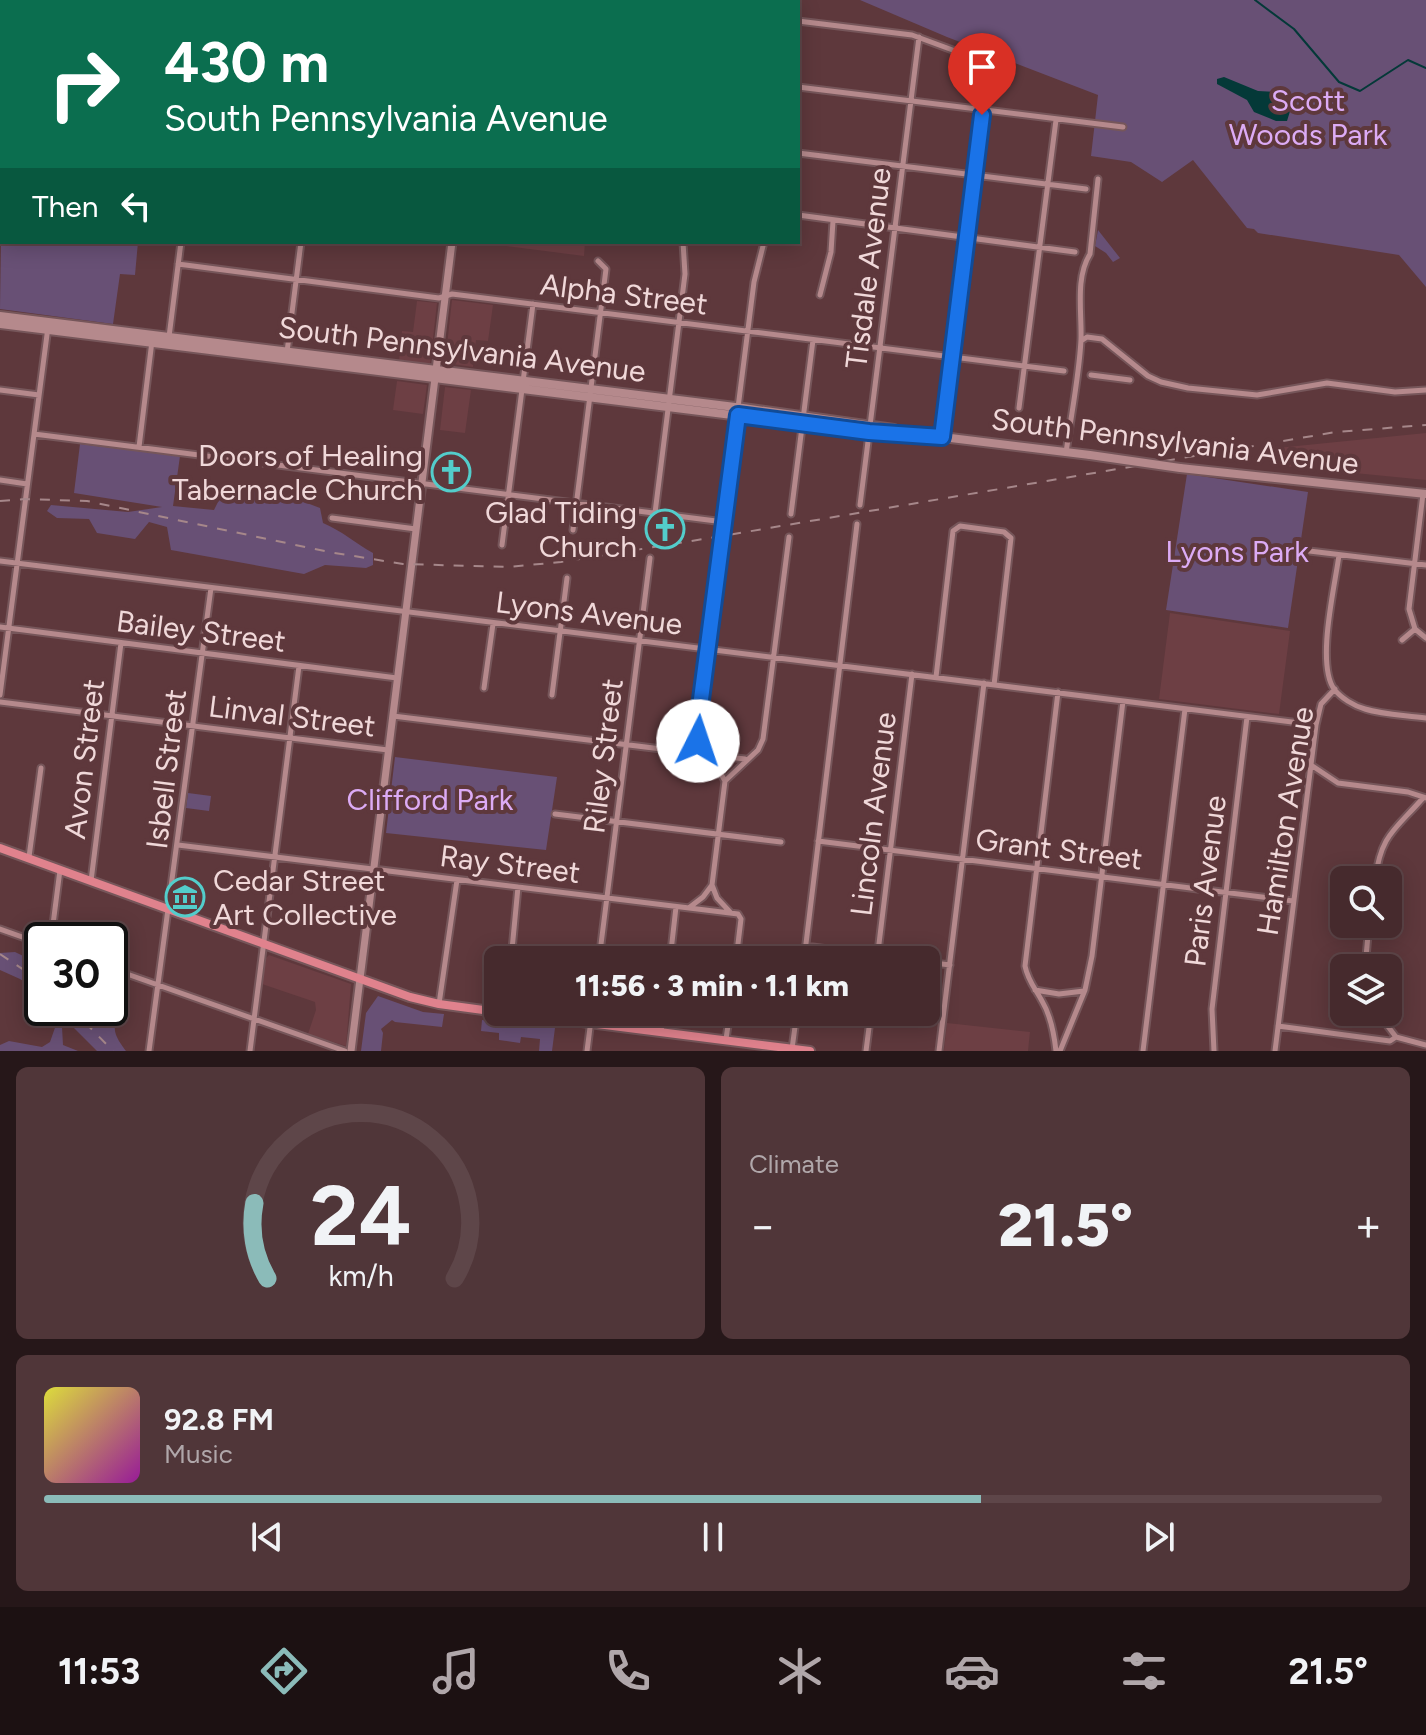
<!DOCTYPE html>
<meta charset="utf-8">
<style>
:root{--surface:#462a2d;--page:#503639;--text:#f1f3f6;--muted:#b0a7aa;--line:#5e4649;--accent:#8bbbb9}
body{margin:0;font-family:Figtree,sans-serif;background:var(--page);color:var(--text);height:100vh;display:flex;flex-direction:column;font-size:30px;white-space:nowrap}
*{box-sizing:border-box;margin:0}
p{font-size:26px;color:var(--muted)}
.icon{flex:none;width:44px;height:44px;fill:none;stroke:currentColor;stroke-width:2;stroke-linecap:round;stroke-linejoin:round}
.map{position:relative;height:1051px;overflow:hidden}
.panel{display:flex;flex-direction:column;gap:16px;padding:16px;background:#261719;flex:1}
.panel>*{flex:none}
.banner{position:absolute;left:0px;top:0px;width:800px;height:244px;box-shadow:0 4px 20px #0003,0 0 0 2px var(--line);background:#0b6e4f;color:#fff;overflow:hidden}
.buttons{position:absolute;left:1330px;top:866px;display:grid;gap:16px}
.buttons a{display:grid;place-items:center;width:72px;height:72px;border-radius:12px;background:var(--surface);box-shadow:0 4px 20px #0003,0 0 0 2px var(--line);font-size:40px}
.speed{position:absolute;left:24px;top:922px;display:flex;gap:16px;font-size:40px;font-weight:700;text-align:center}
.speed>*{display:grid;place-content:center;width:104px;height:104px;border-radius:50%;background:var(--surface);box-shadow:0 4px 20px #0003,0 0 0 2px var(--line);line-height:1}
.speed .limit{border:4px solid #111;border-radius:12px;background:#fff;color:#111}
.pin{position:absolute;display:grid;place-items:center;width:68px;height:68px;color:#fff;margin:-82px -34px;border-radius:50% 50% 50% 0;rotate:-45deg;box-shadow:0 0 8px #0007}
.pin .icon{rotate:45deg}
.me{position:absolute;width:88px;margin:-44px;rotate:4deg;stroke-linejoin:round;filter:drop-shadow(0 0 6px #0008)}
.turn{display:flex;align-items:center;gap:28px;height:168px;padding:0 32px;font-size:36px}
.turn .icon{width:104px;height:104px;stroke-width:2.5}
.turn b{display:block;font-size:56px;line-height:68px}
.then{display:flex;align-items:center;height:76px;padding:0 32px;background:#0003;gap:16px;font-size:30px}
.big{font-size:60px;font-weight:800;line-height:1.1}
.panel .card{flex:1;display:flex;flex-direction:column;justify-content:center;gap:12px;min-width:0;padding:0 28px;border-radius:12px;background:var(--page)}
.panel .dial{align-items:center;gap:0}
.dial svg{height:208px;overflow:visible;fill:none;stroke:var(--line);stroke-width:7;stroke-linecap:round;text-anchor:middle}
.dial text{fill:var(--text);stroke:none}
.song{display:flex;align-items:center;gap:24px}
.cover{width:96px;height:96px;border-radius:12px;background:linear-gradient(135deg,hsl(60 70% 55%),hsl(300 70% 35%))}
.played{height:8px;border-radius:4px;background:linear-gradient(90deg,var(--accent) 70%,var(--line) 70%)}
.keys{display:flex;justify-content:space-around;direction:ltr}
.heat{display:flex;justify-content:space-between;align-items:center;font-size:44px;direction:ltr}
.panel .tiles{flex:1;display:grid;gap:16px;grid-template-columns:1fr 1fr}
.card:last-child{grid-column:span 2}
.trip{position:absolute;left:484px;top:946px;width:456px;height:80px;border-radius:12px;background:var(--surface);box-shadow:0 4px 20px #0003,0 0 0 2px var(--line);font-weight:800;line-height:80px;text-align:center}
.menu{display:flex;height:128px;justify-content:space-around;align-items:center;background:#1c1112;color:var(--muted)}
.menu .icon{width:56px;height:56px}
.menu .on{color:var(--accent)}
.menu b{font-size:36px;color:var(--text)}
.map>svg:first-child{display:block}
.built{fill:#6d3f44}
.green{fill:#685075}
.water{fill:#043938}
.lines{fill:none;stroke-linecap:round;stroke-linejoin:round}
.stream{stroke:#043938;stroke-width:2}
.minor-casing{stroke:#76565a;stroke-width:9}
.tertiary-casing{stroke:#76565a;stroke-width:11}
.secondary-casing{stroke:#76565a;stroke-width:12}
.primary-casing{stroke:#76565a;stroke-width:12}
.minor{stroke:#b5898c;stroke-width:5}
.tertiary{stroke:#b5898c;stroke-width:7}
.secondary{stroke:#b5898c;stroke-width:8}
.primary{stroke:#e0828d;stroke-width:8}
.rail{stroke:#a6878a;stroke-width:2;stroke-dasharray:10 10;stroke-linecap:butt}
.secondary-bridge-casing{stroke:#76565a;stroke-width:12;stroke-linecap:butt}
.secondary-bridge{stroke:#b5898c;stroke-width:8}
.route-casing{stroke:#114b97;stroke-width:20}
.route{stroke:#1a73e8;stroke-width:14}
.labels{text-anchor:middle;dominant-baseline:central;stroke-width:8;stroke-linejoin:round;paint-order:stroke}
.park-label{font-size:30px;fill:#dcabf5;stroke:#5e383c}
.street-label{font-size:30px;fill:#f0d8d9;stroke:#5e383c}
.poi-label{font-size:30px;fill:#f0d8d9;stroke:#5e383c;text-anchor:end}
</style>
<div class="map">
<svg width="1426" height="1051" viewBox="0 0 1426 1051">
<rect width="100%" height="100%" fill="#5e383c"/>
<path class="built" d="M475 242H585L584 256Z
M452 300 493 305 488 341 476 340 473 367 445 363Z
M417 301 437 303 430 365 399 361 402 331 413 332Z
M397 381 427 385 423 414 393 410Z
M445 387 471 390 465 433 440 430Z
M1426 433V480L1273 465 1277 448Z
M1170 613 1290 631 1279 714 1159 699Z
M269 955 351 984 346 1046 308 1034 316 1010 315 1002 262 984 266 958Z
M947 1023 1030 1032 1028 1051H944Z"/>
<path class="green" d="M860 0H1426V287L1399 255 1258 233 1254 229 1247 228 1193 160 1162 182 1131 162 1091 156 1098 95 947 37Z
M2 172V242H138L135 275 120 274 113 324 0 309Z
M1098 230 1120 258 1113 262 1106 253 1095 246Z
M80 444 180 456 173 506 214 510 225 488 265 487 320 508 323 523C342 531 355 543 373 553V565L366 568 325 565 304 574 171 550 167 527 149 522 135 539 97 533 89 519 57 518 47 511 51 505 128 512 162 507 74 493Z
M1187 474 1308 492 1288 628 1166 610Z
M395 757 557 777 546 850 386 833Z
M188 793 211 796 209 811 186 808Z
M15 952 42 965V993L20 979 0 970V953Z
M378 996 423 1012 444 1014 442 1027 395 1022 392 1020 381 1029 383 1033 381 1051H361L366 1013Z
M54 1008H97L101 1016 116 1013C116 1017 115 1021 115 1025 113 1035 122 1045 126 1051H97Z
M482 1020 555 1028 552 1051H539L540 1039 521 1037 520 1043 499 1040V1033L481 1031Z
M57 1022 62 1027 63 1045 78 1051H0V1045L9 1041 42 1047 50 1042Z"/>
<path class="water" d="M1224 77 1258 91 1275 92 1289 100 1291 108 1287 121H1276L1254 112 1247 100 1217 84V79Z"/>
<g class="lines">
<path class="stream" d="M1255 0 1294 29 1339 82 1360 91 1408 60 1426 68"/>
<g class="minor-casing">
<path id="minor" d="M191 0 193 2
M635 0 651 2
M78 2 79 0
M174 2 176 0
M354 2V0
M590 2V0
M798 21 912 35 985 62 988 65 942 436
M798 87 1123 127
M798 153 1086 189
M0 158 2 154
M798 215 1075 252
M178 264 439 298 452 294 1064 371
M820 295 831 252 833 221
M169 337 181 242
M1081 341 1087 337 1102 339 1148 376 1161 382 1188 388 1257 395 1327 383 1395 392 1426 390
M287 352 301 242
M1091 375 1130 380
M0 390 39 395
M1019 408 1056 120
M34 434 724 522
M139 447 152 341
M1066 453C1071 415 1079 377 1081 340 1082 313 1075 278 1090 254L1098 179
M0 480 27 484
M1423 494 1409 609 1415 629 1426 638
M860 505 919 37
M655 513 685 274 683 242
M791 514 813 340
M332 518 416 529
M573 530 606 269 598 261
M502 545 533 304
M1301 550 1426 565
M1339 555C1335 586 1316 663 1334 689 1341 698 1354 706 1365 709 1384 715 1406 715 1426 718
M0 561 1316 725
M0 627 397 678
M1402 640 1415 629
M936 677 953 531 960 526 1004 532 1011 538 994 685
M484 688 493 624
M0 695 48 327
M552 695 567 578
M0 702 388 750
M393 716 686 752 700 747
M701 746 697 730 754 282 764 242
M701 746 710 755 745 759
M1311 765 1338 783 1408 792 1426 798
M725 781 758 750 763 739 789 537
M555 814 781 842
M818 841 1293 901
M178 845 738 914 741 919 736 960
M29 857 41 768
M1375 880C1381 834 1395 830 1423 798
M91 881 121 643
M712 885 717 898 730 912
M690 907 703 897 712 885 725 781 710 755
M0 929 42 944
M51 940 60 870
M805 946 913 960
M551 956 584 960
M511 960 518 887
M599 960 650 558
M670 960 676 907
M804 960 857 524
M877 960 912 674
M926 962 950 965
M110 968 345 1051
M1365 968 1369 924
M1035 990 1059 994 1084 991
M439 1004 457 880
M1377 1012 1396 1037
M1278 1026 1390 1041 1396 1037 1426 1045
M661 1031 664 1012
M726 1039 730 1012
M792 1049 797 1012
M149 1051 211 588
M250 1051 299 666
M587 1051 592 1012
M866 1051 871 1012
M939 1051 984 683
M1056 1051C1054 1033 1051 1016 1042 1001 1035 988 1028 981 1025 966L1058 692
M1060 1051 1085 990 1092 956 1123 701
M1143 1051 1185 709
M1214 1051 1212 1009 1247 717
M1275 1051 1316 725 1321 704 1335 689"/>
</g>
<g class="tertiary-casing">
<path id="tertiary" d="M482 2V0
M351 1051 452 242"/>
</g>
<g class="secondary-casing">
<path id="secondary" d="M0 316 743 408 894 429
M0 324 869 432 918 434 1090 455
M1180 468 1426 494"/>
</g>
<g class="primary-casing">
<path id="primary" d="M0 848 410 997 439 1004 498 1012
M502 1012 810 1051"/>
</g>
<use href="#minor" class="minor"/>
<use href="#tertiary" class="tertiary"/>
<use href="#secondary" class="secondary"/>
<use href="#primary" class="primary"/>
<path class="rail" d="M0 501 25 499 87 501 329 552 403 564 508 567 561 562 722 536 1336 432 1426 425
M0 954 42 982
M71 1008 113 1051"/>
<g class="secondary-bridge-casing">
<path id="secondary-bridge" d="M1090 455 1180 468"/>
</g>
<use href="#secondary-bridge" class="secondary-bridge"/>
</g>
<g class="lines">
<g class="route-casing">
<path id="route" d="M698 741 697 730 738 415 869 432 942 437 982 115"/>
</g>
<use href="#route" class="route"/>
</g>
<defs>
<g id="church-ring" transform="scale(2)"><circle r="9.5" fill="#5e383c" stroke="#53cdcb" stroke-width="1.5"/><path d="M-1.2-6h2.4v3.5h3.3v2.4h-3.3V6h-2.4V-.1h-3.3v-2.4h3.3Z" fill="#53cdcb"/></g>
<g id="museum-ring" transform="scale(2)"><circle r="9.5" fill="#5e383c" stroke="#53cdcb" stroke-width="1.5"/><path d="M0-6L6-3V-2H-6V-3ZM-5-1h2V3h-2ZM-1-1h2V3h-2ZM3-1h2V3H3ZM-6 4H6V6H-6Z" fill="#53cdcb"/></g>
</defs>
<g fill-rule="evenodd">
<use href="#church-ring" x="451" y="472"/>
<use href="#church-ring" x="665" y="529"/>
<use href="#museum-ring" x="185" y="897"/>
</g>
<g class="labels">
<g class="park-label">
<text x="1308" y="100">Scott<tspan x="1308" dy="34">Woods Park</tspan></text>
<text x="1237" y="551">Lyons Park</text>
<text x="430" y="799">Clifford Park</text>
</g>
<g class="street-label">
<text transform="translate(868 268) rotate(-83)">Tisdale Avenue</text>
<text transform="translate(624 294) rotate(7)">Alpha Street</text>
<text transform="translate(462 349) rotate(7)">South Pennsylvania Avenue</text>
<text transform="translate(1175 441) rotate(7)">South Pennsylvania Avenue</text>
<text transform="translate(589 613) rotate(7)">Lyons Avenue</text>
<text transform="translate(201 631) rotate(7)">Bailey Street</text>
<text transform="translate(292 716) rotate(7)">Linval Street</text>
<text transform="translate(603 756) rotate(-83)">Riley Street</text>
<text transform="translate(84 759) rotate(-83)">Avon Street</text>
<text transform="translate(166 769) rotate(-83)">Isbell Street</text>
<text transform="translate(873 814) rotate(-83)">Lincoln Avenue</text>
<text transform="translate(1285 821) rotate(-81)">Hamilton Avenue</text>
<text transform="translate(1059 849) rotate(7)">Grant Street</text>
<text transform="translate(510 864) rotate(7)">Ray Street</text>
<text transform="translate(1205 881) rotate(-83)">Paris Avenue</text>
</g>
<g class="poi-label">
<text x="423" y="455">Doors of Healing<tspan x="423" dy="34">Tabernacle Church</tspan></text>
<text x="637" y="512">Glad Tiding<tspan x="637" dy="34">Church</tspan></text>
<text x="213" y="880" text-anchor="start">Cedar Street<tspan x="213" dy="34">Art Collective</tspan></text>
</g>
</g>
</svg>
<div class="buttons">
<a><svg class="icon" aria-label="search" viewBox="0 0 24 24"><circle cx="10" cy="10" r="6"/><path d="M15 15l6 6"/></svg></a>
<a><svg class="icon" aria-label="layers" viewBox="0 0 24 24"><path d="M12 4l9 5-9 5-9-5zM3 14l9 5 9-5"/></svg></a>
</div>
<div class="speed"><div class="limit">30</div></div>
<div class="pin" style="left:982px;top:115px;background:#d93025"><svg class="icon" aria-label="arrive" viewBox="0 0 24 24"><path d="M6 21V4h12l-3 4 3 4H6"/></svg></div>
<svg class="me" style="left:698px;top:741px" viewBox="-20 -20 40 40"><circle r="19" fill="#fff"/><path d="M0-13L10 11 0 6-10 11z" fill="#1a73e8"/></svg>
<div class="trip">11:56 · 3 min · 1.1 km</div>
<div class="banner">
<div class="turn"><svg class="icon" aria-label="right" viewBox="0 0 24 24"><path d="M7 20v-9h11M14 6l5 5-5 5"/></svg><div><b>430 m</b>South Pennsylvania Avenue</div></div>
<div class="then">Then<svg class="icon" aria-label="left" viewBox="0 0 24 24"><path d="M17 20v-9H6M10 6l-5 5 5 5"/></svg></div>
</div>
</div>
<section class="panel">
<div class="tiles">
<div class="card dial"><svg viewBox="0 0 100 80">
<path d="M14 69A42 42 0 1 1 86 69"/>
<path d="M14 69A42 42 0 0 1 9 40" stroke="#8bbbb9"/>
<text x="50" y="56" font-size="32" font-weight="700">24</text>
<text x="50" y="72" font-size="11">km/h</text>
</svg></div>
<div class="card"><p>Climate</p>
<div class="heat"><a>−</a><b class="big">21.5°</b><a>+</a></div>
</div>
<div class="card">
<div class="song"><i class="cover"></i><div><b>92.8 FM</b><p>Music</p></div></div>
<div class="played"></div>
<div class="keys"><svg class="icon" aria-label="previous" viewBox="0 0 24 24"><path d="M18 5L8 12l10 7zM5 5v14"/></svg><svg class="icon" aria-label="pause" viewBox="0 0 24 24"><path d="M8 5v14M16 5v14"/></svg><svg class="icon" aria-label="next" viewBox="0 0 24 24"><path d="M6 5l10 7-10 7zM19 5v14"/></svg></div>
</div>
</div>
</section>
<nav class="menu">
<b>11:53</b>
<svg class="icon on" aria-label="directions" viewBox="0 0 24 24"><path d="M12 3l9 9-9 9-9-9zM9 14v-3h6M13 9l2 2-2 2"/></svg>
<svg class="icon" aria-label="music" viewBox="0 0 24 24"><path d="M9 18V5l10-2v13"/><circle cx="6" cy="18" r="3"/><circle cx="16" cy="16" r="3"/></svg>
<svg class="icon" aria-label="phone" viewBox="0 0 24 24"><path d="M5 4h4l2 5-3 2q2 4 5 5l2-3 5 2v4C11 20 4 13 5 4z"/></svg>
<svg class="icon" aria-label="climate" viewBox="0 0 24 24"><path d="M12 3v18M4 7l16 10M4 17L20 7"/></svg>
<svg class="icon" aria-label="car" viewBox="0 0 24 24"><path d="M5 17H2v-5l4-1 3-4h7l3 4 3 1v5h-3M9 17h6M6 11h13"/><circle cx="7" cy="17" r="2"/><circle cx="17" cy="17" r="2"/></svg>
<svg class="icon" aria-label="filters" viewBox="0 0 24 24"><path d="M4 7h16M4 17h16"/><circle cx="9" cy="7" r="2"/><circle cx="15" cy="17" r="2"/></svg>
<b>21.5°</b>
</nav>
